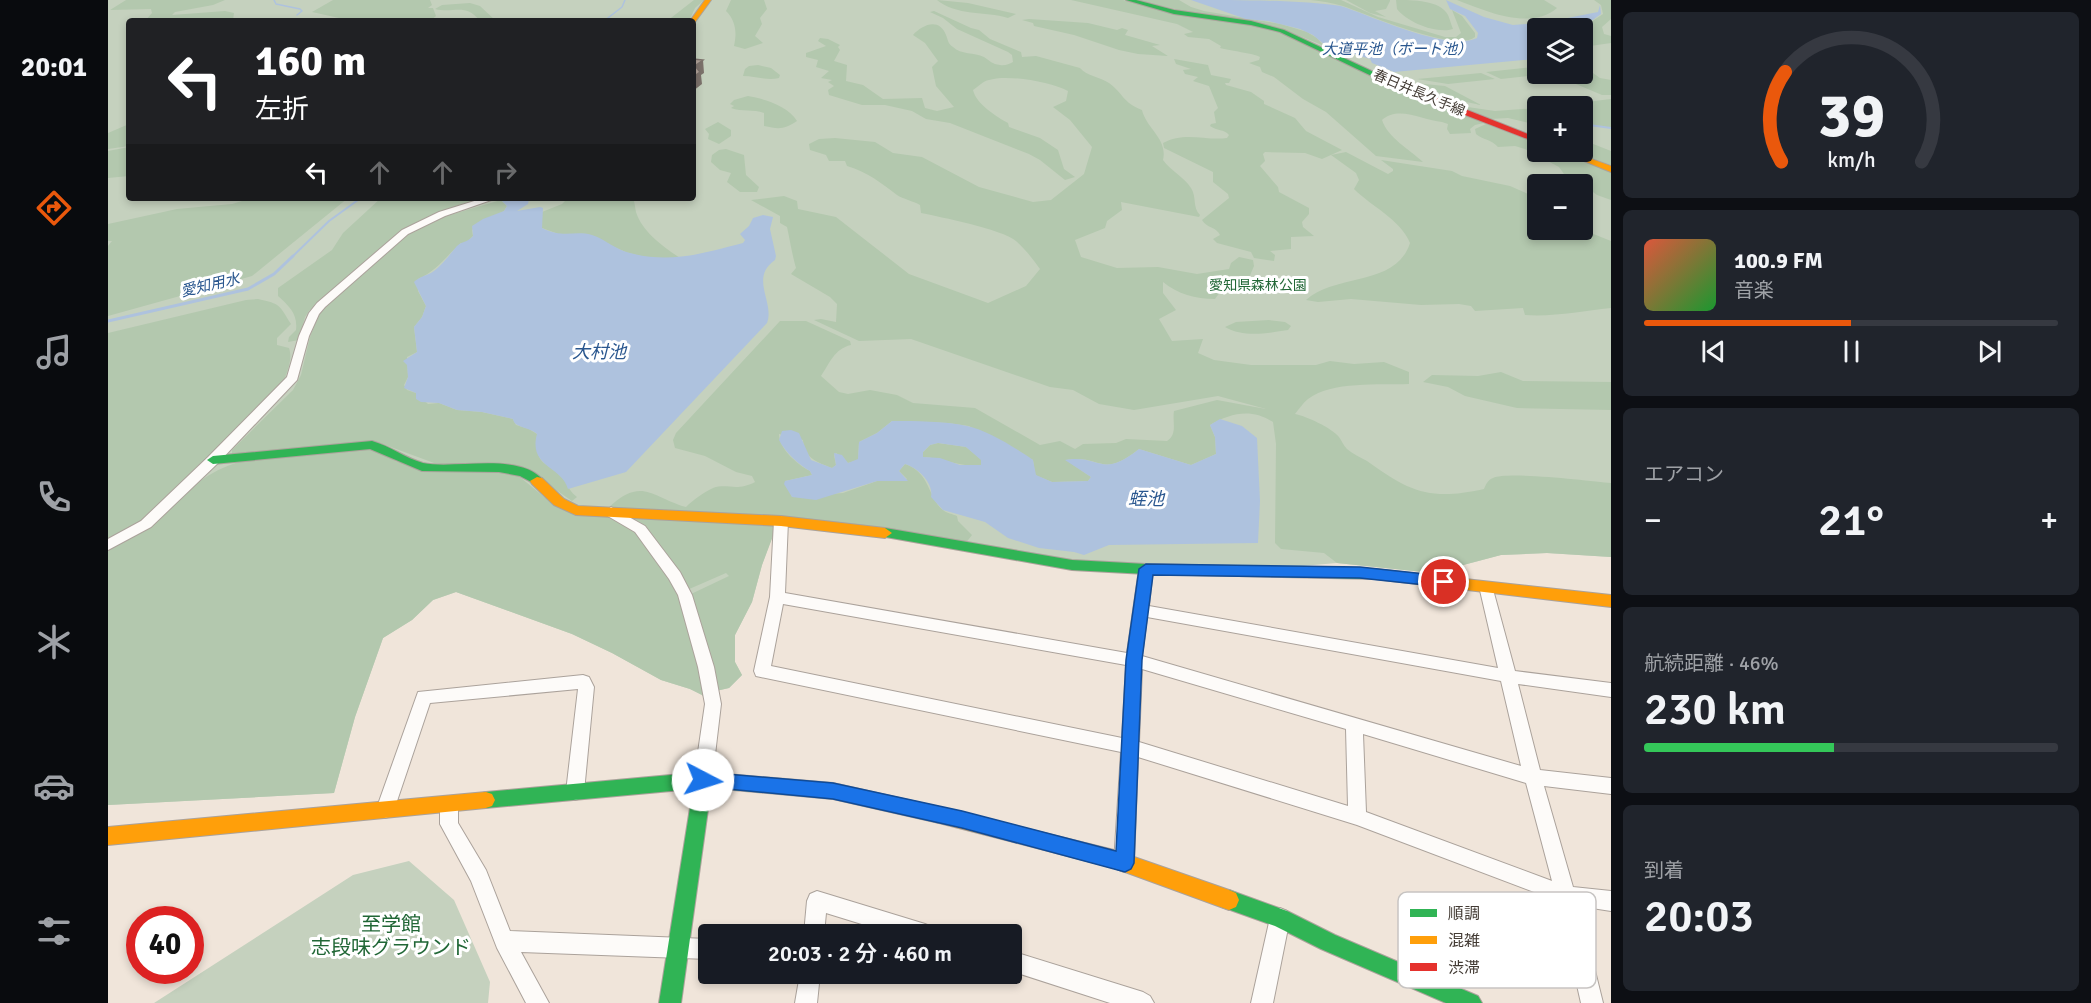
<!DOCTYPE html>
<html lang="ja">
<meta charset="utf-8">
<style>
:root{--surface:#171b24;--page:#20242c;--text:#f1f3f6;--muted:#9ea1a6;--line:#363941;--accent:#ea580c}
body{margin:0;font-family:Signika,"Noto Sans JP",sans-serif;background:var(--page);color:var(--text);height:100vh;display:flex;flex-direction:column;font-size:22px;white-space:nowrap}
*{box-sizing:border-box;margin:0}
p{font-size:20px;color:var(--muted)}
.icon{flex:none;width:33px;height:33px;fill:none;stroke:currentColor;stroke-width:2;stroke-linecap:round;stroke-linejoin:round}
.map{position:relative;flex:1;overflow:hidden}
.details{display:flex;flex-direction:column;gap:12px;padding:12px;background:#0d0f14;width:480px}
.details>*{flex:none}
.top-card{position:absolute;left:18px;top:18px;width:570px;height:183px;border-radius:6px;box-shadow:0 3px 9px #0003;background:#202124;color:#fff;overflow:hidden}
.buttons{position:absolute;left:1419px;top:18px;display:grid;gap:12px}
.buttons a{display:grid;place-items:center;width:66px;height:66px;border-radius:6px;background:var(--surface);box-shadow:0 3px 9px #0003;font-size:30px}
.speed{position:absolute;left:18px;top:906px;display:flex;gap:12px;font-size:30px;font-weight:700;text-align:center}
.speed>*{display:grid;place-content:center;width:78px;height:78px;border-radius:50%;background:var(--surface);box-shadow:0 3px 9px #0003;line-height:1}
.speed .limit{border:9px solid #d22;background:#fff;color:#111}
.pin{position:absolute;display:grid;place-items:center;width:51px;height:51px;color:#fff;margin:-26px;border:3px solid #fff;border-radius:50%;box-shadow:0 2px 6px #0007}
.me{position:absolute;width:66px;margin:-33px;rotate:95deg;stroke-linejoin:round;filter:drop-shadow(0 0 4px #0008)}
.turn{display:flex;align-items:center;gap:21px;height:126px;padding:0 30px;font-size:27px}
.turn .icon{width:78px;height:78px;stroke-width:2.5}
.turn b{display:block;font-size:42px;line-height:51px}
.lanes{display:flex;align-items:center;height:57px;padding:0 30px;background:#0003;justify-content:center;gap:30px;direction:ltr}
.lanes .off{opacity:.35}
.big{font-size:45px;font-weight:600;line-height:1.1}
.details .tile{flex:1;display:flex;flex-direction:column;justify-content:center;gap:9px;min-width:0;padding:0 21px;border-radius:9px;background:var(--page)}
.details .dial{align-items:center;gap:0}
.dial svg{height:156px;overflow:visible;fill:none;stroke:var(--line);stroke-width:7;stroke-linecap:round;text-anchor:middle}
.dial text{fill:var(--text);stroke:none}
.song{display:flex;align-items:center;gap:18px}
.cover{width:72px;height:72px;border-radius:9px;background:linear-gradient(135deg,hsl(10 70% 55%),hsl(130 70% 35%))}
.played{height:6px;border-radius:3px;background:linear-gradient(90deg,var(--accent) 50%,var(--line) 50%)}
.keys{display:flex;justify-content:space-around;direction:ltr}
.heat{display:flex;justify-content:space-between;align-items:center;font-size:33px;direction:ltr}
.charge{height:9px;border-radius:4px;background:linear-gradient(90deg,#34c759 46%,var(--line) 0)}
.trip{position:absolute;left:590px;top:924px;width:324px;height:60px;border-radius:6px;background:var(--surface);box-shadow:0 3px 9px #0003;font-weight:600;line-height:60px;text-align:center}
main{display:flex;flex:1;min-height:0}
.tabs{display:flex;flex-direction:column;width:108px;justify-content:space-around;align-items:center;background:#090b0e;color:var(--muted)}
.tabs .icon{width:42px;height:42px}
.tabs .active{color:var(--accent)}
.tabs b{font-size:27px;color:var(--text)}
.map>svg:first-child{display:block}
.green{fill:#c5d1be;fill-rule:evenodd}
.forest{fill:#b3c8ae}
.water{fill:#aec2de;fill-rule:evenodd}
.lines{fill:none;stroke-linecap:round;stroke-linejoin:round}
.stream-far2{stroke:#aec2de;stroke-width:1.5}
.stream-far1{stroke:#aec2de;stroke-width:2}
.stream{stroke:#aec2de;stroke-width:3}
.street-casing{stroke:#aba29b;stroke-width:2}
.fast-casing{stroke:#aba29b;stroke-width:2}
.slow-casing{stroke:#aba29b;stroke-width:2}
.jam-casing{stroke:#aba29b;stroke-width:2}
.street{fill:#fdfbf9;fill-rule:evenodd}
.fast{fill:#30b455;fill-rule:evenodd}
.slow{fill:#ff9f0a;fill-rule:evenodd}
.jam{fill:#e5322d;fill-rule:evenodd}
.shaded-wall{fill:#7d736c}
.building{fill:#b2a49a;stroke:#7d736c;stroke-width:1.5}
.route{fill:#1a73e8;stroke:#114b97;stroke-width:1.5}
.labels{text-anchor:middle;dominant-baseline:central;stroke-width:6;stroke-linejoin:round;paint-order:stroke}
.far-street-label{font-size:14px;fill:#433b34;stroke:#fff}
.far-park-label{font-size:14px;fill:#216736;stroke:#fff}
.far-water-label{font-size:15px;font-style:italic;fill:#2a578f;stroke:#fff}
.water-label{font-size:18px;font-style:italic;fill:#2a578f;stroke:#fff}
.near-park-label{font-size:20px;fill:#216736;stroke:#fff}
.key{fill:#fff;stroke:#c7c4c2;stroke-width:1.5}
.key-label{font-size:16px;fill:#433b34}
</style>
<main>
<nav class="tabs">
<b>20:01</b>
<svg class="icon active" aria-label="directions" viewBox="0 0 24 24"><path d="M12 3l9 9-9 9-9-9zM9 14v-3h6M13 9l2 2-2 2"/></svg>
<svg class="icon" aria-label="music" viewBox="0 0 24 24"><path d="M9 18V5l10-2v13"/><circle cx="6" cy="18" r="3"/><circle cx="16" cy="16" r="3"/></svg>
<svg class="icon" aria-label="phone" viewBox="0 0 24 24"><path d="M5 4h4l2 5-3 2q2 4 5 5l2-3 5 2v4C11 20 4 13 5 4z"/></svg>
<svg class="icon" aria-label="climate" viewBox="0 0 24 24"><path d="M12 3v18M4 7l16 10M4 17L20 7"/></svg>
<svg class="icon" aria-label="car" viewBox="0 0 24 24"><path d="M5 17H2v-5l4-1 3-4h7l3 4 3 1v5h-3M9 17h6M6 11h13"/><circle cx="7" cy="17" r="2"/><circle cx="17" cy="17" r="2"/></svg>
<svg class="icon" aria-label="filters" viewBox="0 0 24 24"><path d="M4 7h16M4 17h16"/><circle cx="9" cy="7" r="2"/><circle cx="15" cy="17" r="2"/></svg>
</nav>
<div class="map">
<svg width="1503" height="1003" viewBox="0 0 1503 1003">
<rect width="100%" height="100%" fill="#f0e5da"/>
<path class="green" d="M0 0H1503V557L1439 553 1393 555 1325 573 1229 563 1160 569 965 562 671 518 654 565 644 602 627 635V662L634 675 621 688 608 691 599 701 594 695 582 689 553 680 504 653 464 634 348 592 325 600 304 620 275 638 247 717 226 793 0 805ZM21 21H585V198H21ZM1430 28H1474V74H1430ZM1430 106H1474V152H1430ZM1430 184H1474V230H1430Z
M301 861 346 900 382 982 380 1003H46L245 875Z"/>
<path class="forest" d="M18 0H117L105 5 67 12 64 15 117 11 126 13 125 20 37 21 44 13 43 9 2 10Z
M225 0H322L324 5 320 8H325L328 16 322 21H232L231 18 204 12Z
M586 0H596L587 8 581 21H559Z
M623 0H656L659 9 652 18 654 24 647 36 655 43 637 49 626 46C629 33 628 21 618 11Z
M829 0 860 3 908 14 900 18C877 11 848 16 829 0Z
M963 0H1015L1067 14 1144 25 1171 31 1376 123 1367 125 1362 129 1363 133 1342 134 1339 129 1340 124 1334 122C1316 121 1291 105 1274 120 1280 138 1301 149 1315 162L1268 156 1218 112 1195 99 1166 77 1154 72 1152 67 1141 63 1151 60 1152 57C1145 53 1122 51 1112 48L1113 46 1101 39 1080 37 1076 34 1085 32 1069 24Z
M1029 0H1071L1083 7 1096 11 1173 24 1199 32 1209 38 1216 46 1241 56 1235 57 1214 45 1172 28 1080 12Z
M1203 0H1233L1270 17 1337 37H1348L1353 33 1344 10 1354 16 1367 33V37C1347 53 1259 14 1235 6 1225 3 1213 1 1203 0Z
M1238 0H1282V1L1278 9 1267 11 1278 17 1262 13Z
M1288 0C1305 0 1332 0 1340 15 1342 20 1343 24 1345 29 1329 34 1300 23 1289 9Z
M1349 0H1436L1449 8C1422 31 1378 11 1349 0Z
M1486 0H1503V19L1494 27 1496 34 1503 36V43L1475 47 1474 28H1468L1469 27 1480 24 1495 14 1493 5Z
M362 3 372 6 388 21H372C357 2 346 14 327 9L334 5Z
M826 11 863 28 871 30 882 39 913 52 914 57 928 56 972 68C979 76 992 77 1001 83 1016 94 1014 102 1034 110 1038 128 1060 139 1055 160 1063 171 1076 177 1083 188 1089 197 1084 207 1092 215L1091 217 1013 202 1014 210 999 221 997 228 967 240 973 257 1009 268 1050 267 1089 274 1121 269 1123 263 1131 257 1145 260 1146 266 1138 285C1124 286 1115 287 1107 299 1087 299 1070 294 1055 282V293L1068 310 1051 319 1064 341 1095 339 1090 353 1106 360 1143 365H1208L1222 361 1246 364 1276 362 1301 372V384C1272 385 1223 381 1200 399 1195 403 1191 409 1187 414 1198 416 1224 428 1231 437 1234 441 1235 445 1239 449 1245 454 1252 457 1259 461 1302 492 1322 501 1376 489 1378 484 1380 480 1385 478 1400 471 1482 481 1503 483V557L1439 553 1393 555 1325 573 1229 563 1216 553 1173 549 1167 543 1168 444 1165 422C1143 408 1123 413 1102 425L1107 437 1108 454 1083 465 1031 449C992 480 994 454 958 460L983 477 980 481 944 482 927 475 925 460 861 426 840 423 784 421 769 433 751 442 750 460 740 463 728 453 726 455 728 465 724 468C709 462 696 458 695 440L671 434C671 449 690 465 702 471L704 475 677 481 684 497 735 493 769 481H793L799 479 791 471 797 464C823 473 819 497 835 510 838 513 845 514 849 516L850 521 864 535 857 544 500 508C534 476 543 497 578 507 585 500 596 492 605 488 620 483 628 492 647 482L644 476 628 472 597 456 567 448 565 440 568 433 672 321H698L742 341 743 345C726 349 722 363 713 376L731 392 740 394 762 390 789 395 805 403 867 408 932 445 952 441 967 449 975 444 1008 443 1018 439 1059 441C1070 434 1064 422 1066 411L1109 400 1158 409 1110 396 1026 410 991 404 965 390 942 387 803 339 751 341 706 320 713 319 728 322 729 304 722 297 683 274 688 268C684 254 682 241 679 227L672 223V216L643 200 676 196 689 201 690 209 728 217 801 274 880 303 918 286 932 269C925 259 917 249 908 241 894 229 832 217 813 213L812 205C805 201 795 199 789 195 773 183 760 172 739 166L737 161H721L718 155 702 150 701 144 711 139 727 138 767 142 785 153 814 157 871 187 925 202 943 200 976 174 984 147 962 120 945 107 958 101 960 91C943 82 899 74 881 80 875 81 870 87 865 90 868 104 889 117 900 123L901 127 932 138 950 150 956 169 967 177 957 180 932 160 921 154 842 123 818 119 804 111 777 105H754L721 95 720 90 726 86 720 82 724 80 713 78 721 71 708 67 710 60 698 57V53L718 46 710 41 712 38 720 39 732 45 730 47 732 50 726 61 739 65 738 81 755 85 775 99 814 98 817 108 829 111 846 107 828 86 824 67 830 61 817 43 805 35C814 25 831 17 838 35 840 40 840 44 845 47 853 55 866 52 876 57 882 61 884 64 892 65 897 66 901 64 905 62L904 55 900 52 849 29 835 18 822 12Z
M921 19 980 23 1009 30 1014 28 1020 30 1017 35 1052 45 1044 46 1060 56 1030 54 1011 50 966 35 926 26 925 23 914 20Z
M1066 59 1100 65 1103 75 1123 79 1121 83H1117L1118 85 1143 92 1156 101V104L1187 118 1198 131 1234 150 1214 159 1197 153 1157 152 1155 154 1157 161 1152 166 1170 187 1171 192 1201 208V214L1194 222 1195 227 1206 236 1183 237V249L1162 251 1167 255 1166 261 1146 258 1143 252 1109 243 1105 239 1112 235C1109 227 1098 228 1094 220L1121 198 1120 194 1105 182V172L1056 148 1055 143C1077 131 1097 141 1119 138L1121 135C1116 129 1109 131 1102 126L1103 124 1108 123 1106 112 1110 108 1101 86 1085 81 1090 77 1077 74 1075 70 1083 69 1068 64Z
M650 65 663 68 672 75 671 78C659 81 648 76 635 76L637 69 641 66Z
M1475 66 1492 78 1503 80V95H1494L1444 74H1474Z
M1426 67 1429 69 1430 74H1438L1393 79 1378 72Z
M1373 73 1387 79 1340 84 1309 79Z
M1306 83 1337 86 1373 105 1353 101Z
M640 96C657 99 680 106 689 121 676 130 670 129 656 126V113C645 109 634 112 623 108L626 106 622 104 626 100Z
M1503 99V128L1475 124 1474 106H1444Z
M1339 104 1387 111 1429 108V125L1400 118 1382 119Z
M610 122 623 130V136L611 144 600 139 601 134 597 129Z
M21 124V146L0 149V133Z
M1378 124 1429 143 1430 152H1451L1503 171V200L1489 195 1464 176 1456 174 1451 167 1417 149 1407 146 1390 147C1383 139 1375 140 1368 134L1367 129Z
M1475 140 1503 151V165L1466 152H1474Z
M21 147V176L0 178V151Z
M618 149 636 155 638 175 651 187 649 192H632L619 182 623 173 612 170 603 162 604 155 611 150Z
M1238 152 1280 174 1285 171V169L1273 160 1344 171 1354 176 1402 186 1429 198 1430 230H1474L1475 226 1478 231 1503 241V308C1474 311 1446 317 1417 315L1415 308 1367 311 1363 306 1351 304 1313 305 1243 299 1210 302 1198 300C1228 273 1288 287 1302 243 1293 220 1263 206 1246 189L1251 180 1248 173 1223 155Z
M144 198H240L144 276 0 316V246L4 241H0V224L69 209 124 204Z
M273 198H380L303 226 201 311 197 317 191 340 180 342 181 337 188 330C190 314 181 306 170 296V288L224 250 235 233Z
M460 198H525C527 203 527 208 528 212 534 232 557 248 572 258H541L520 253 478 235H453L434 228V212L454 204Z
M393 200 399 206 396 211C383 219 376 217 364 230L365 236 358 243H353C338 256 329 271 310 279V291L318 306 314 317 306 327 309 352 299 357 300 377 296 385 299 390 308 393 320 404 331 403 349 410 374 412 405 419 408 425 421 429 429 434C426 469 441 460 457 481 461 487 462 492 469 497L464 501 432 479 326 463 272 443 124 455V450L185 390 193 375 202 337 212 311 296 236 335 217Z
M150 299C173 304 171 305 183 324L169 338V345L181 348C185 359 179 372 175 383L39 518 0 541V333L138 300Z
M1161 320 1177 322 1183 326 1180 330C1160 333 1136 338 1117 327L1128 322Z
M1393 372 1415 381 1503 382V410L1409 408 1357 396 1340 387 1315 382 1324 375 1370 376Z
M830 443 858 447 874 460 873 465C853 468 835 458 815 457V452L822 445Z
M265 447 289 462 407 473 441 501 498 515 527 530 574 596 599 701 594 695 582 689 553 680 504 653 464 634 348 592 325 600 304 620 275 638 247 717 226 793 0 805V548C50 528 78 477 131 462Z
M516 515 670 523 654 565 644 602 627 635V662L634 675 621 688 608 691 581 595 621 576 618 573 579 590Z"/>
<path class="water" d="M1083 0C1127 0 1192 0 1233 6 1264 16 1339 52 1369 38L1370 33 1357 16 1342 9 1338 0 1376 17 1405 25 1434 23 1490 12 1492 5 1493 14 1479 24 1466 26V28H1430L1429 33 1419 38 1423 46 1429 49V57L1427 59 1286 72 1264 63 1262 59 1217 45 1205 35 1192 29 1160 21 1138 19Z
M397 198 421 199 420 204 409 211 432 207 435 208 434 228C457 239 465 230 484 235 497 239 508 250 522 253 564 264 595 253 635 243L637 240 632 234 641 226 645 218 655 215 665 217 662 229 668 256 667 260C641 278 667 302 659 323L518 472 460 489C454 466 420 467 429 434 422 427 406 428 405 419L374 412 349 410 331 403 313 402 308 399V393L296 388 300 377 299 365 295 361 309 352 306 327 314 317 318 306 306 282C311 277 317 276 323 273 333 267 342 254 349 246 354 241 359 243 365 236L364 226 375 219 396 211 399 206 393 200Z
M1112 419 1134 426 1149 438 1152 501 1150 543 1001 545 976 555 966 552 931 548 900 538 877 522 835 510 823 497C826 483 810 468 797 464L791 471 800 481H769L708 500 684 497 676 484 677 481 704 475 702 471C691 465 677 452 671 440L674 431 683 430 691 433 703 460 724 468 728 465 726 453 734 455 740 463 750 459 751 442 769 433 784 421C809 421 835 421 859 426 879 430 908 448 925 460L928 475 944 482 980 481 983 477 957 460C993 454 992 480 1031 449L1083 465 1108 454 1107 437 1102 425ZM830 443 858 447 873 460V465H852L832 458 815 457V452L822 445Z"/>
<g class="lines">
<path class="stream-far2" d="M166 0 168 4 192 9 194 11 189 15
M496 21 514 7 517 0"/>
<path class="stream-far1" d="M1474 124 1503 128
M183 258 221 221 250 200"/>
<path class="stream" d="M0 321 140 289 166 274 185 256"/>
<g class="street-casing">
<path id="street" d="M376 198H389L337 216 300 234 217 307 211 314 201 336 189 380 110 463 43 527 0 550V539L33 521 100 457 179 377 191 336 201 313 209 303 294 230 331 212Z
M503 507 537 526 572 572 584 595 606 667 613 704 604 780 601 786 595 788 589 786 586 780 597 704 590 667 570 595 561 579 527 532 498 515 496 512Z
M673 516 680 521 677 593 1019 653 1031 569 1033 565H1043L1045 569 1041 606 1390 668 1371 586 1373 582H1383L1407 671 1503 683V697L1410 684 1432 770 1503 778V794L1436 786 1465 887 1503 891V911L1471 906 1495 1003H1473L1450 901 1249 825 1030 757 1026 863 1023 869 1016 872 1009 869 1006 863 1013 752 648 676 646 671 662 597 666 521ZM675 604 1018 665 1014 738 663 666ZM1039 617 1393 681 1413 766 1034 656ZM1034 669 1238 729 1240 806 1031 742ZM1255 734 1418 783 1444 881 1258 812Z
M475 675 481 677 486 687 476 792 473 798 467 800 461 798 458 792 470 689 322 703 286 810 283 816 277 818 271 816 268 810 310 692Z
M341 797 347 799 350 805V823L378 870 402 931 600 939V959L413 952 441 1003H418L389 948 363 881 332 824V805L335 799Z
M709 891 817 924 824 927 827 934H786L718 913 716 934H696L699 901 702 894Z
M1172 908 1179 911 1182 918 1165 1003H1143L1162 918 1165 911Z
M903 951 1035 992 1042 996 1046 1003H1002L903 971Z
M692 974H712L709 1003H687Z"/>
</g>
<g class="fast-casing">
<path id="fast" d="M1018 0H1028L1066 10 1143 21 1176 30 1302 89 1295 91 1172 32 1143 25 1066 14Z
M264 441C282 446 297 458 315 463 347 470 412 451 436 481L429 485 412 476 391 472 314 471 262 449 105 464 99 460 105 456Z
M777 528 964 560 1038 564 1267 569 1272 570 1274 574 1272 578 1267 579 1038 574 964 570 772 536 770 533Z
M595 772 725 783 831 807 837 809 840 815 837 821 831 823 725 799 603 788 573 1003H551L585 789 378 808 372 806 369 800 372 794 378 792Z
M1121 890 1179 911 1227 935 1370 996 1374 1003H1338L1213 949 1167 926 1114 907 1111 900 1114 893Z"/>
</g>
<g class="slow-casing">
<path id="slow" d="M597 0H603L587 22 582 21Z
M1454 152H1464L1503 166V172Z
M429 477 434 478 456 499 470 506 673 516 777 528 784 533 777 538 673 526 468 515 446 505 424 484 422 481Z
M1267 569 1503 595V607L1267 579 1262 578 1260 574 1262 570Z
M378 792 384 794 387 800 384 806 378 808 0 845V827Z
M831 807 1006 850 1121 890 1128 893 1131 900 1128 907 1121 910 1006 868 831 823 825 821 822 815 825 809Z"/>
</g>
<g class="jam-casing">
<path id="jam" d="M1295 87H1301L1430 138V143L1295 91Z"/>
</g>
<use href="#street" class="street"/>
<use href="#fast" class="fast"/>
<use href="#slow" class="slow"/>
<use href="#jam" class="jam"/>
</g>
<path class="shaded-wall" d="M595 60 596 73 593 75 594 84 585 91V77L587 66Z"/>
<path class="building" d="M585 59 595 60 587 66 592 72 585 77Z"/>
<path class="route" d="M1038 564 1252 567 1336 576 1341 578 1343 582 1341 585 1336 587 1252 578 1045 575 1034 660 1026 863 1023 869 1017 872 854 828 725 799 589 786 586 780 589 775 595 772 725 783 854 811 1008 851 1018 660 1031 569Z"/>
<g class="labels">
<g class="far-street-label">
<text transform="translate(1311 93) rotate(23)">春日井長久手線</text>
</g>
<g class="far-park-label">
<text x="1150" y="285">愛知県森林公園</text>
</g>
<g class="far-water-label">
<text x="1289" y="49">大道平池（ボート池）</text>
<text transform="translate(102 285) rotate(-13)">愛知用水</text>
</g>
<g class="water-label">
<text x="491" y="352">大村池</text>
<text x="1038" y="499">蛭池</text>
</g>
<g class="near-park-label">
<text x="283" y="924">至学館<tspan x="283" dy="23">志段味グラウンド</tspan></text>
</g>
</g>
<rect x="1290" y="892" width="198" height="96" rx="9" class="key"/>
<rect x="1302" y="909" width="27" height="8" fill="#30b455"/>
<rect x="1302" y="936" width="27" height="8" fill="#ff9f0a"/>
<rect x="1302" y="963" width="27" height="8" fill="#e5322d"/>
<g class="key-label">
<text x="1340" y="919">順調</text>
<text x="1340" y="946">混雑</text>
<text x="1340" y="973">渋滞</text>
</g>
</svg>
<div class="buttons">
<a><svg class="icon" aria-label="layers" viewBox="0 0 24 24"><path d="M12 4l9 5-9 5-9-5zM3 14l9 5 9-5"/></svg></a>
<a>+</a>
<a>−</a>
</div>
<div class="speed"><div class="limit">40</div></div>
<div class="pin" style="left:1336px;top:582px;background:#d93025"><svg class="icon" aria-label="arrive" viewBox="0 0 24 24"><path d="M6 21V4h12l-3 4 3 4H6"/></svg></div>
<svg class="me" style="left:595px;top:780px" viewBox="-20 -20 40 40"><circle r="19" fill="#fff"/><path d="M0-13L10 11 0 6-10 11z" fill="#1a73e8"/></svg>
<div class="trip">20:03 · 2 分 · 460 m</div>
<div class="top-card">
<div class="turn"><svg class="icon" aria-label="left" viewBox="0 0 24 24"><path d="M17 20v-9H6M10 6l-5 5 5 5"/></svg><div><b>160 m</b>左折</div></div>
<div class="lanes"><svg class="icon" aria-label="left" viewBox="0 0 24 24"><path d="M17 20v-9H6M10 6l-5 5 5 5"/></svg><svg class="icon off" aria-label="ahead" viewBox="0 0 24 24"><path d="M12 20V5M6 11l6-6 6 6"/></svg><svg class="icon off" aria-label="ahead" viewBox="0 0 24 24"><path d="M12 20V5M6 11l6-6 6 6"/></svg><svg class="icon off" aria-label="right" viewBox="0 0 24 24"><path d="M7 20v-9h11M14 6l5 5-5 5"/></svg></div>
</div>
</div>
<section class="details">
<div class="tile dial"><svg viewBox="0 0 100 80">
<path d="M14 69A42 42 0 1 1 86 69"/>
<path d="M14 69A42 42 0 0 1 16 23" stroke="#ea580c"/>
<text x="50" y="56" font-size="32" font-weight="700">39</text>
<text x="50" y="72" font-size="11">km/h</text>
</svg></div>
<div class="tile">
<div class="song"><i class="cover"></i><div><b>100.9 FM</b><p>音楽</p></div></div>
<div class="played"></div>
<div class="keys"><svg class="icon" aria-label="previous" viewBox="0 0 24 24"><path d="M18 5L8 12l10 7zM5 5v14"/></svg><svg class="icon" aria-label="pause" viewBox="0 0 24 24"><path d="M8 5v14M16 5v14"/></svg><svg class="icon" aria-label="next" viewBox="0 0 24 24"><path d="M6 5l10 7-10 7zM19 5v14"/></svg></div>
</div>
<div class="tile"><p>エアコン</p>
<div class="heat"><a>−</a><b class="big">21°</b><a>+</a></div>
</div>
<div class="tile"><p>航続距離 · 46%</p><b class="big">230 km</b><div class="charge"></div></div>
<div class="tile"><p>到着</p><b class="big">20:03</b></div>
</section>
</main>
